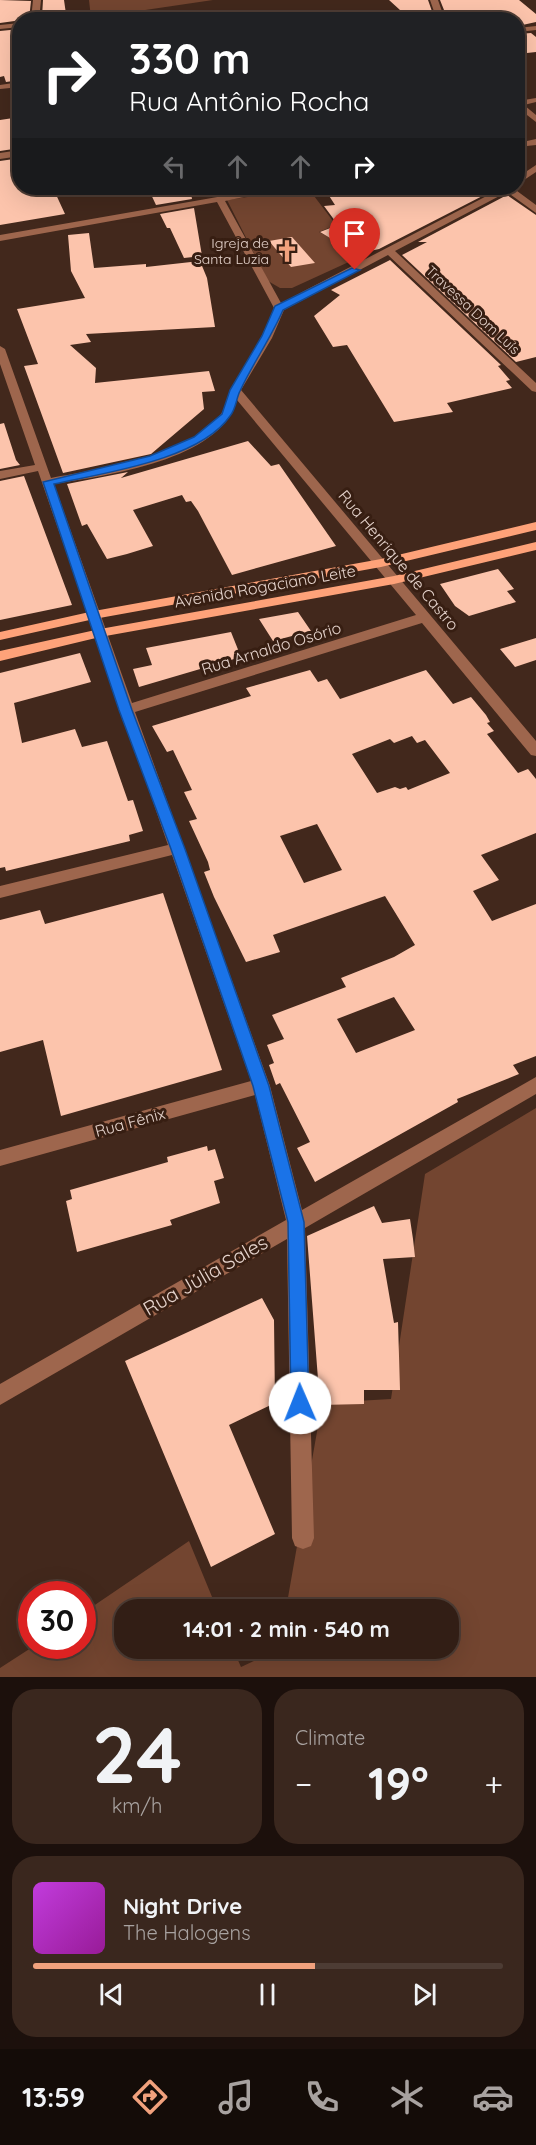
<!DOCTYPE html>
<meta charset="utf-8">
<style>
:root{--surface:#321e15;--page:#3a271e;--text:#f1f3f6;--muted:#a8a2a0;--line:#4d3c34;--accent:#f1a17d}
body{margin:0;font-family:Quicksand,sans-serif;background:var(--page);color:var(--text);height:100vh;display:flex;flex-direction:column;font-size:22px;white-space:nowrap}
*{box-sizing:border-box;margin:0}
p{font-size:20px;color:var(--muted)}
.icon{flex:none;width:33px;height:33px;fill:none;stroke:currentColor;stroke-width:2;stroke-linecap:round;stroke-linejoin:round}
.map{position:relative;height:1677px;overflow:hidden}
.panel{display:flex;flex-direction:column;gap:12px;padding:12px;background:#1c100c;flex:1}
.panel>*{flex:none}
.top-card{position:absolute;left:12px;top:12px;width:513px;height:183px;border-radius:24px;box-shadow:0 6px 24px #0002,0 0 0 2px var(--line);background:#202124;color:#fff;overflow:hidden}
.speed{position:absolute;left:18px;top:1581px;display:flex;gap:12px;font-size:30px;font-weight:700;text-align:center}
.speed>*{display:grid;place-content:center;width:78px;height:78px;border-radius:50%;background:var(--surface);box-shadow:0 6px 24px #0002,0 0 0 2px var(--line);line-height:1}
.speed .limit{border:9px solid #d22;background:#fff;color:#111}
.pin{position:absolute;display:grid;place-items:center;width:51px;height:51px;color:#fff;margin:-62px -26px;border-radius:50% 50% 50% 0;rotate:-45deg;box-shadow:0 0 6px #0007}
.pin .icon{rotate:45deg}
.me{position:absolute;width:66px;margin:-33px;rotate:359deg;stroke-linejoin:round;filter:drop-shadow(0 0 4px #0008)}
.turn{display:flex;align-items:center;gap:21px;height:126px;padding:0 18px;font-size:27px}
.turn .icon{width:78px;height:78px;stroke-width:2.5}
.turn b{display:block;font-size:42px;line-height:51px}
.lanes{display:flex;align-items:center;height:57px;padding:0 18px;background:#0003;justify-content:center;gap:30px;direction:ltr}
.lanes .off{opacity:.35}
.big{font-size:45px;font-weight:700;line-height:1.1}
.panel .card{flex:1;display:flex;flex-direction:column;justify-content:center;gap:9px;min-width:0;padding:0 21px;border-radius:24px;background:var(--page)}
.panel .dial{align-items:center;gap:0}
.dial b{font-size:78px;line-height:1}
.song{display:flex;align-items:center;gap:18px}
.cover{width:72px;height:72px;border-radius:9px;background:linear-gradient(135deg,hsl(290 70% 55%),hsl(300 70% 35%))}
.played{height:6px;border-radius:3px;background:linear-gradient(90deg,var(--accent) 60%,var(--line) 60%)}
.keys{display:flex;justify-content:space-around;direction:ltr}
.heat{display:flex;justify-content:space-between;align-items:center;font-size:33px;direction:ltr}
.panel .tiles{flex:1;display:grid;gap:12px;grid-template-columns:1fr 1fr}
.card:last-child{grid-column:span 2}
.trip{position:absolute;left:114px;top:1599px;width:345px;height:60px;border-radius:24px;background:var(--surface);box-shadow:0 6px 24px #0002,0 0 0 2px var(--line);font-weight:700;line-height:60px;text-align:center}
.tab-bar{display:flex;height:96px;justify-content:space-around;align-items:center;background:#140c08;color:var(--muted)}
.tab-bar .icon{width:42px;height:42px}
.tab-bar .on{color:var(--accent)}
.tab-bar b{font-size:27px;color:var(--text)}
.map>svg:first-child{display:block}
.green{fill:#734530}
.building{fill:#fcc4ac;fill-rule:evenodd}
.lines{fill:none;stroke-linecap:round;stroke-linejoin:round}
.minor{fill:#9e664d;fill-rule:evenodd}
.major{fill:#fea279;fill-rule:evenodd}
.route{fill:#1a73e8;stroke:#114b97;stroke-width:1.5}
.labels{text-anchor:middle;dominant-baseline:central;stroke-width:6;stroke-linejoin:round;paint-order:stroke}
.far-poi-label{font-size:14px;fill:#e6d4cd;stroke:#371e12;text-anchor:end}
.far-street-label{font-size:14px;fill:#e6d4cd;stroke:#371e12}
.street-label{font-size:16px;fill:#e6d4cd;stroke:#371e12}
.near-street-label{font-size:20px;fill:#e6d4cd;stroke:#371e12}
</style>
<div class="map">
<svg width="536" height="1677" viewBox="0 0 536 1677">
<rect width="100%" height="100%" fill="#42281c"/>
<path class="green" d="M89 0H213L91 18Z
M308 188 336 225 319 232 364 255 292 288H280L268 281 227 200Z
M536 1108V1677H0V1668L34 1646H82L83 1613 189 1541 217 1609 124 1610V1648L233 1649 241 1667 279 1649 448 1648V1610L286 1609 322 1403 391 1399 425 1174Z"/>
<path class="building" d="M0 0 31 1 29 19 0 23Z
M43 0H64L66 14 42 17Z
M389 0H428L434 17 411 20Z
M440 0H519L536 14V22L518 26V20H453L450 14 446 15Z
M20 29V80L6 82 4 76 0 77V31Z
M531 33 536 37V52L518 54V34Z
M20 117V148L0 151V120Z
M14 159 20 175V188H53L65 214 0 225V161Z
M148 188H190L192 199 156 205Z
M324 188H498L379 249 357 254 320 232 338 225 324 206 335 205Z
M507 195 536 215V357L516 362 402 255 427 242H418Z
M194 208 202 256 184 258 170 228H167L160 214Z
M89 233 94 268 146 264V267L200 261 207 278 215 327 86 334 91 342 70 345 96 368 95 383 209 371 215 391 202 392 204 409 151 454 63 473 24 366 38 364 17 309 85 298 71 271 68 235Z
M292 237 315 263 291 267 269 241Z
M390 260 501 365 498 366 510 380 506 381 512 388 447 403 453 412 394 422 347 345 333 347 314 316 340 295 331 290Z
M4 423 16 460 20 465 0 469V424Z
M248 441 271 466 279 464 336 546 232 575 198 511 191 501 186 502 182 495 133 510 153 546 127 554 107 559 87 524 82 526 67 484 128 472 121 478Z
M24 476 72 605 0 620V481Z
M498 569 514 589 507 591 516 602 469 616 455 606 440 584Z
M298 612 311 631 273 641 259 619Z
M231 632 241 657 139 687 133 669 152 665 146 648Z
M536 638V660L515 667 500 649Z
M80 653 91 682 14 703 22 743 75 729 82 747 107 741 128 801 133 800 143 831 129 835 130 841 6 871 5 867 0 868V673Z
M310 670 318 682 327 679 340 699 426 670 453 704 471 697 486 715 490 722 487 723 494 731 487 734 518 773 528 769 536 779V833L481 855 499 880 473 891 492 921 536 904V1056L513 1065 519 1074 457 1099 458 1102 315 1182 297 1148 310 1142 280 1083 276 1085 269 1065 274 1063 267 1045 284 1039 272 1015 346 987 341 978 394 957 415 945 385 896 273 935 280 952 246 962 214 897 204 872 210 870 208 862 189 821 197 819 184 792 192 790 173 750 167 752 152 726 251 696 246 688ZM412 736 417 743 425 740 450 773 408 790 406 787 400 789 395 787 377 793 352 754 390 739 394 743ZM317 824 342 870 304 883 280 836ZM394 997 415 1030 356 1053 337 1019Z
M163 893 222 1070 61 1116 43 1040 0 1052V920L40 910 45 924Z
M207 1146 208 1151 215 1149 224 1178 214 1181 220 1203 170 1220 172 1225 77 1252 66 1201 72 1199 70 1190 168 1162 167 1157Z
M374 1206 382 1223 410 1219 413 1239 415 1257 383 1259 394 1323 398 1322 400 1390H364V1404L320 1405 307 1236Z
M262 1298 274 1320 275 1403 229 1425 275 1534 211 1567 125 1361Z"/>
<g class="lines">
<path class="minor" d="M33 0H41L39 20H31Z
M430 0H438L445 20H437Z
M81 14 84 18 52 20 55 18Z
M20 23V27L0 29V25Z
M536 26V30L518 32V28Z
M20 82V87L0 89V85Z
M536 98V102L524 105 536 115V122L518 108V101Z
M536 139V145L518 147V143Z
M20 150V156L0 159V153Z
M536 165V172L518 184V177Z
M269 188H286L225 201 281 303 502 188H513L536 205V213L507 192 395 251 536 383V392L532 391 388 255 284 310 272 338 241 390 536 741V756L531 755 422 623 135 712 270 1086 302 1210 536 1077V1094L305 1228 314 1538 311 1546 303 1549 295 1546 292 1538 287 1239 0 1405V1384L286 1220 255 1095 0 1166V1150L251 1081 172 855 0 898V886L168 845 38 471 0 479V471L35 465 0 364V346L5 349 51 478C102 468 188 458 221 414 227 406 227 394 233 385 248 360 264 336 274 308L217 202 0 241V235ZM237 400 416 615 132 703 54 484C107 475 220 461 237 400Z"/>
<path class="major" d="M536 522V530L381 567 94 619 0 640V632L94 611 381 559Z
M536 542V550L394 584 100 637 0 661V651L100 629 394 576Z"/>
</g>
<path class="route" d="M352 268 360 270 283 310C271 338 253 363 240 391 236 399 236 409 230 416 200 460 103 473 54 484L132 710 185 849 269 1086 304 1222 309 1403 306 1409 300 1412 293 1409 291 1403 288 1222 253 1086 171 849 119 710 43 482 150 456 194 437 222 414 230 390 262 336 275 306Z"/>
<defs>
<g id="church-bare" transform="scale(1.8)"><path d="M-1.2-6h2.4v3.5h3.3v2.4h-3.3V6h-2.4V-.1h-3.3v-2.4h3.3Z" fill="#f1a17d" stroke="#371e12" stroke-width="2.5" paint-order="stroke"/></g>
</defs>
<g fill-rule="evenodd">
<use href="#church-bare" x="287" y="251"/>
</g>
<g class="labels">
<g class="far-poi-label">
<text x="269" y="243">Igreja de<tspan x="269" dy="16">Santa Luzia</tspan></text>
</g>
<g class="far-street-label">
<text transform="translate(473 310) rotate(43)">Travessa Dom Luís</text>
</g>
<g class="street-label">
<text transform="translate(399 560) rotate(50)">Rua Henrique de Castro</text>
<text transform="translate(265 586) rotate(-10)">Avenida Rogaciano Leite</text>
<text transform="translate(271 648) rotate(-17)">Rua Arnaldo Osório</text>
<text transform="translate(130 1122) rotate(-15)">Rua Fênix</text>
</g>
<g class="near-street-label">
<text transform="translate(205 1275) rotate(-30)">Rua Júlia Sales</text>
</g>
</g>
</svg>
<div class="speed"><div class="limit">30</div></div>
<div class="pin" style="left:355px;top:270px;background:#d93025"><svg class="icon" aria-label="arrive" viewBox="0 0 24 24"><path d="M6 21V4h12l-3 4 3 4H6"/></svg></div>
<svg class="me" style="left:300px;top:1403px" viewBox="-20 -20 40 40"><circle r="19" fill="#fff"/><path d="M0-13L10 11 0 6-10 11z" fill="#1a73e8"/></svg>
<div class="trip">14:01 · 2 min · 540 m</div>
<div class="top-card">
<div class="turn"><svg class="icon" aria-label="right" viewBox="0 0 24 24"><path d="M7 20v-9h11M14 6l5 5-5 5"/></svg><div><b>330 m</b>Rua Antônio Rocha</div></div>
<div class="lanes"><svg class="icon off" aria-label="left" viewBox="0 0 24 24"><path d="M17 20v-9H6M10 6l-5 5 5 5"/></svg><svg class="icon off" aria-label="ahead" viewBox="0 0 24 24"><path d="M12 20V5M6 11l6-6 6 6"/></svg><svg class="icon off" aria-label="ahead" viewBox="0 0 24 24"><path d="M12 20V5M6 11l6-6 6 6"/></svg><svg class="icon" aria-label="right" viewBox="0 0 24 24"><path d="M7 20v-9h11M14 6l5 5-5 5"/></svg></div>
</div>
</div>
<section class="panel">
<div class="tiles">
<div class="card dial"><b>24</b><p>km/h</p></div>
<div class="card"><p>Climate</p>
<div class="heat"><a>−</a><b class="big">19°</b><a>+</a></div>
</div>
<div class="card">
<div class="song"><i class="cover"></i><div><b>Night Drive</b><p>The Halogens</p></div></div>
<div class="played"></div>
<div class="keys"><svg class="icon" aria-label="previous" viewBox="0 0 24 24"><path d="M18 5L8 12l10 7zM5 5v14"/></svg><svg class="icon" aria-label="pause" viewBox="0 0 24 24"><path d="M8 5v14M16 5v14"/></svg><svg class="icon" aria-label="next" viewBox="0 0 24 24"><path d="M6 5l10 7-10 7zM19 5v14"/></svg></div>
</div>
</div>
</section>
<nav class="tab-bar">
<b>13:59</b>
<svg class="icon on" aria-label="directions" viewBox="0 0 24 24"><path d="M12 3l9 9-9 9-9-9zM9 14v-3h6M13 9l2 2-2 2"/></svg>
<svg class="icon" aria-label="music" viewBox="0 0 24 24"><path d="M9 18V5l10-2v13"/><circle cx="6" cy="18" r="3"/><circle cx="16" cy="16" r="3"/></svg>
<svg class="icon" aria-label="phone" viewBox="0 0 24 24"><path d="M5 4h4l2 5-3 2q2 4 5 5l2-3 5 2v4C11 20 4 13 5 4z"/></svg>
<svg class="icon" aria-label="climate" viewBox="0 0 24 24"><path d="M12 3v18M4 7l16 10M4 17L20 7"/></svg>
<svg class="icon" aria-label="car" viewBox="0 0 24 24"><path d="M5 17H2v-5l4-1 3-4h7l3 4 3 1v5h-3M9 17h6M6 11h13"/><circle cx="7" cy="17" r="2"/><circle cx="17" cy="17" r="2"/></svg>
</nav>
